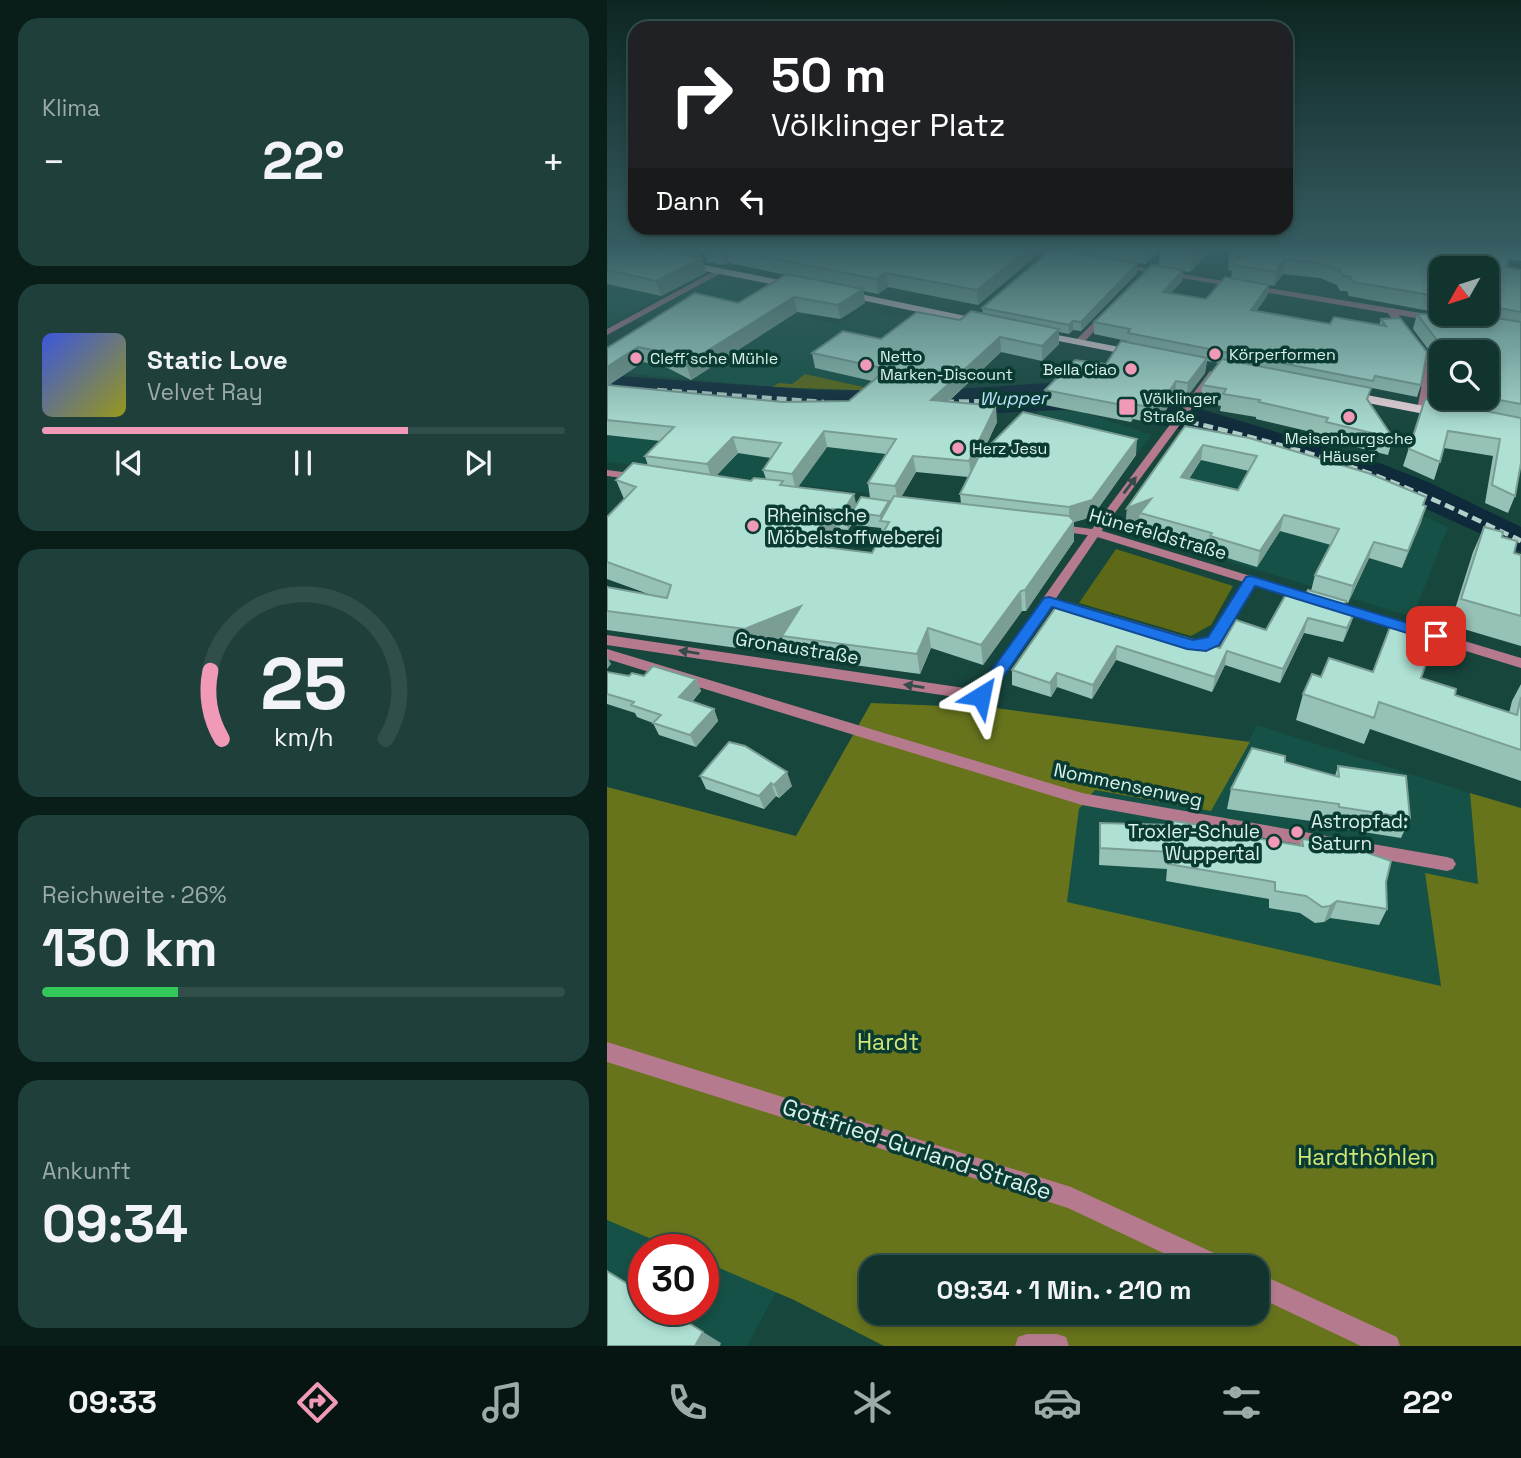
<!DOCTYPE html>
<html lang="de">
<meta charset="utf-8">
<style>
:root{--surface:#11342e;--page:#1e3f3a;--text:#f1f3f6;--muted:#9caaaa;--line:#304f4a;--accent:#f09ab7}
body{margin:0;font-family:"Space Grotesk",sans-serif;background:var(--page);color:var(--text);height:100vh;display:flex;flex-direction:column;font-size:26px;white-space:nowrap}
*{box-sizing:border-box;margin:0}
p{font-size:23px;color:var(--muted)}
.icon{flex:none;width:38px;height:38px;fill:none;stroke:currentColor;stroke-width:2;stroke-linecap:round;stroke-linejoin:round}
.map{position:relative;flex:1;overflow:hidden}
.drawer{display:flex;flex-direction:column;gap:18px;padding:18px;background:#091d19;width:607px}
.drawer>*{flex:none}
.banner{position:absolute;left:21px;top:21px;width:665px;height:214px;border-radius:21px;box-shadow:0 4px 10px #0003,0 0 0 2px var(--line);background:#202124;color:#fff;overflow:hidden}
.needle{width:46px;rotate:231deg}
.controls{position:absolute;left:822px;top:256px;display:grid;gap:14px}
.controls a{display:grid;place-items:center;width:70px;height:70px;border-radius:14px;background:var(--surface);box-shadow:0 4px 10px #0003,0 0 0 2px var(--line);font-size:35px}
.speed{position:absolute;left:21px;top:1234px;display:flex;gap:14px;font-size:35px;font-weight:700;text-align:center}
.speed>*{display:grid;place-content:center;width:91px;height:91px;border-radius:50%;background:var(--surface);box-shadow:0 4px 10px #0003,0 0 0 2px var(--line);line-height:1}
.speed .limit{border:10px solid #d22;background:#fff;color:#111}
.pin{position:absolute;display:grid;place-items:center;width:60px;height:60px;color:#fff;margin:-30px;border-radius:14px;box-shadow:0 4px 10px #0006}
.me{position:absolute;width:77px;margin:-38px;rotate:35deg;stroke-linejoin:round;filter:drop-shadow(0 0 5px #0008)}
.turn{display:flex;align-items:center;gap:24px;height:147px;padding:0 28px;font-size:32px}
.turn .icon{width:91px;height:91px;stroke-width:2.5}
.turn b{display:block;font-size:49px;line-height:60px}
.then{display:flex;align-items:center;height:66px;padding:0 28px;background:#0003;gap:14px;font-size:26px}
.big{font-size:52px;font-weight:800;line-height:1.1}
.drawer .tile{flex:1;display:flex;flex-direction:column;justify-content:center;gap:10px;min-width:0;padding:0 24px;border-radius:21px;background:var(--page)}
.drawer .dial{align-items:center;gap:0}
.dial svg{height:182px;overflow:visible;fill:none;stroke:var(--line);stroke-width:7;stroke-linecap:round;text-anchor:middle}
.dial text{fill:var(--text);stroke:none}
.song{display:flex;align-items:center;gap:21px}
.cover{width:84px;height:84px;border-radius:10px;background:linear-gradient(135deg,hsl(230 70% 55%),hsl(60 70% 35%))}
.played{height:7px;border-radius:4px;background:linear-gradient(90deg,var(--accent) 70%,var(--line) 70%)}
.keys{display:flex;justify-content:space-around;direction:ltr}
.heat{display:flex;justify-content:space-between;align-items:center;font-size:38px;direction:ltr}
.charge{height:10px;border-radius:5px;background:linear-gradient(90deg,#34c759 26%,var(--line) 0)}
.trip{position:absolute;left:252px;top:1255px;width:410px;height:70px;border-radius:21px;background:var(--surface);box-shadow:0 4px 10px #0003,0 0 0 2px var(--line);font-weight:800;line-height:70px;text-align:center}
.dock{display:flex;height:112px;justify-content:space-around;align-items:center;background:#071512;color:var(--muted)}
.dock .icon{width:49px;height:49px}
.dock .selected{color:var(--accent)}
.dock b{font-size:32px;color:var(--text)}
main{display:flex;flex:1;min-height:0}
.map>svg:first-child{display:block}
.built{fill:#155146}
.green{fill:#5d6917}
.forest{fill:#67741c;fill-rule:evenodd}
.water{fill:#0f2a3a}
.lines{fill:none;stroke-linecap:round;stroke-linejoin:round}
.minor{fill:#b57a8e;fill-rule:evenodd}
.tertiary{fill:#b57a8e;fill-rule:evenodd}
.primary{fill:#efd7de;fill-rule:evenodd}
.rail-far1{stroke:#b4d0ca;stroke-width:4.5;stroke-dasharray:10 5;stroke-linecap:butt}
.rail{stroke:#b4d0ca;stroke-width:5;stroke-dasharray:13 7;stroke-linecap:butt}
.wall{fill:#96c1b6;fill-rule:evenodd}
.shaded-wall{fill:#7a9d94}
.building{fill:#afe0d4;stroke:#7a9d94;stroke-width:2;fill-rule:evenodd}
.oneway{fill:#354b49}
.route{fill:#1a73e8;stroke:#114b97;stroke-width:2}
.poi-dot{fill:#f09ab7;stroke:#0a3b32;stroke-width:2.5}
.labels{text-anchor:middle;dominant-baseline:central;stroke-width:7;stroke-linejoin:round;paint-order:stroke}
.far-poi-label{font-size:16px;fill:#daf1eb;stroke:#0a3b32;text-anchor:start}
.far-water-label{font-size:18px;font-style:italic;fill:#bae2fd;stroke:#0a3b32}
.poi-label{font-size:19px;fill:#daf1eb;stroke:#0a3b32;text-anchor:start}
.street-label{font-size:19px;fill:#daf1eb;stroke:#0a3b32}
.near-park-label{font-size:23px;fill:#d2e675;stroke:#0a3b32}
.near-street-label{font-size:23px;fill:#daf1eb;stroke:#0a3b32}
</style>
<main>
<section class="drawer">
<div class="tile"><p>Klima</p>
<div class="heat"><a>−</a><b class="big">22°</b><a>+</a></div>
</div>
<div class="tile">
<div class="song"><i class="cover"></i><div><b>Static Love</b><p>Velvet Ray</p></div></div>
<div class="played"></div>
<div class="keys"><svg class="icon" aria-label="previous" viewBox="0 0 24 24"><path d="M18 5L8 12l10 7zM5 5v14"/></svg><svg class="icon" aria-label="pause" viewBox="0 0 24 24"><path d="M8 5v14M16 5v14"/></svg><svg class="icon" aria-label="next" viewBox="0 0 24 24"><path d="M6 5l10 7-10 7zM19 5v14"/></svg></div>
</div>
<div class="tile dial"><svg viewBox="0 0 100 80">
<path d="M14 69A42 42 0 1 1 86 69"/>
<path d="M14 69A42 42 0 0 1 9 39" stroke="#f09ab7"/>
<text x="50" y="56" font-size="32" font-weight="700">25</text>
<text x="50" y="72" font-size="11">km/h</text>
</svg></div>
<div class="tile"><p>Reichweite · 26%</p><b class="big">130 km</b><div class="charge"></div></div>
<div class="tile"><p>Ankunft</p><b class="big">09:34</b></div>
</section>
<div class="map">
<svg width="914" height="1346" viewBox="0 0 914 1346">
<rect width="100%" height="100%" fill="#17463d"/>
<path class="built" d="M0 258 93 276 0 326Z
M104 279 219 302 197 317 232 324 254 309 312 321 367 347 394 352 355 388 275 391 198 374 185 384 172 383 165 387 0 371V346L39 323 29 320Z
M0 400 339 416 267 494 0 462Z
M433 410 475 412 545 435 531 453 505 446 388 457Z
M599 446 757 489 841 527 806 617 541 537Z
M650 725 863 793 871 885 818 873 835 987 460 902 472 808 488 790 604 811Z
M0 1220 68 1249 37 1250V1309H96V1261L169 1292 140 1346H0Z"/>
<path class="green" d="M198 374 275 391 165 387 172 383 185 384Z
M509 549 626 586 604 625 584 636 472 603Z"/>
<path class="forest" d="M264 703 389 708 643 742 604 811 488 790 472 809 460 902 834 986 818 873 871 884 863 793 914 808V1346H277L187 1300 96 1261V1250L68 1249 0 1220V787L189 836ZM264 1267H649V1312H264Z"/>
<path class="water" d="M0 375 209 390 318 391 457 382 492 386 594 409 775 464 821 482 914 527V552L773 488 611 438 519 417 467 409 339 416 0 394Z"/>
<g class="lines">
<path class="minor" d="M111 269 118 271 0 335V329Z
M780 308H786L829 363 818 412 810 410 819 363 780 312Z
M603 371 611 373 496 529 380 700 375 701 0 645V635L371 690 488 525Z
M644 576 650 580 612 644 599 651 579 648 577 645 579 642 597 641 602 638 640 577Z
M0 649 475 793 840 857 846 859 849 864 846 869 840 871 475 805 0 659Z
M0 1042 464 1187 620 1259 624 1267H586L461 1208 0 1062Z
M649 1272 790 1337 793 1346H754L649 1296Z
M420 1334H450L459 1337 462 1346H408L411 1337Z"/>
<path class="tertiary" d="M408 248H423L461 255 457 257 411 250Z
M508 263 826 315 830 318 826 321 511 267H508Z
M496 313 503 315 475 344H469V340Z
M0 470 32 474 37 477 32 480 0 476Z
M448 524 492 530 703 594 704 597 698 601 487 536 444 530V526Z
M731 603 914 658V668L726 610 725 607 726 604Z"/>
<path class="primary" d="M76 261 189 283 194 286 189 289 73 266V262Z
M234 290 378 320 383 323 378 326 230 295V291Z
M430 331 533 351 539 354 533 357 426 336V332Z
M739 391 838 410 844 414 838 418 735 398V392Z"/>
<path class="rail-far1" d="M50 390 217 402
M322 402 458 400
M538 411C612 429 687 446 759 472 811 491 860 515 910 539"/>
<path class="rail" d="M906 537 914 541"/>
</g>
<path class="wall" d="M0 248H430V255L371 305 281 287 271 294 256 291 258 303 233 319 190 312 84 380 57 366 36 362 2 385 175 402 242 401 265 381 208 368 205 353 274 339 353 320 376 314 375 308 530 273 474 331 466 330 462 334 452 332V344L435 361 394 352 341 402 390 422 376 452 529 455 485 517 467 522V541L419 611H415L376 665 324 648 313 674 181 656 175 637 145 650 0 630V587L44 595 0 579V517L17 499 9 480 41 466 38 456 53 441 0 435V348L131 303 179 275 122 263 117 265 100 262 97 252 88 257 95 258 99 273 54 296 0 284ZM220 447 279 454 261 483 263 498 249 505 191 487ZM131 453 164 458 156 470 159 479 144 481 109 476ZM309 472 361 477 353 494 354 504 294 497ZM247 521V525L274 528 275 534 265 553 218 547 230 529 241 530Z
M436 248H555L538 264Z
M556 248H606L583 272 576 271 575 281 564 293 599 299 624 278 625 271 621 270 622 256 627 248H914V261L901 260 900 267 914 270V463L908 496 901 513 878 503 886 456 837 448 827 480 796 466 818 399 823 400 832 364 806 329 810 314 833 313 742 296 740 291H733L730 285 713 278 676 274 667 286 662 285 660 296 649 311 723 324 772 325 774 319 793 318 814 385 810 397 765 388 762 393 761 400 786 438 781 455 716 439 717 435 649 419V417L613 411 614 406 594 401 595 385 612 363 600 361 598 373 579 398 568 396 550 424 526 419 524 422 438 405V390L499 364 520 343V341L487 334V322L552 266 553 251ZM835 268H880V313H835ZM835 352H880V397H835Z
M578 426 819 506 795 568 762 558 741 603 739 602 738 606 749 609 744 623 736 642 697 633 673 683 618 665 605 692 509 660 485 699 450 687 444 697 405 685V670L451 604 613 648 659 630 699 594 704 591 708 575 724 545 673 531 650 567 601 552V549L532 529V519L519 524 520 508ZM594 460 642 471 631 490 582 479Z
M877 527 895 537 907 553 914 555V646L843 625 866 552Z
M817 643 814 678 848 695 902 713 905 701 914 684V781L763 729 757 744 689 720 696 694 714 677 766 672Z
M0 672 22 676 89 679 94 691 85 702 107 709 111 721 89 747 52 735 46 723 30 717 28 713 0 704Z
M678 762 728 776 731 766 803 818 794 838 725 827V824L620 809 624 789Z
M93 776 185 786 172 798 169 796 157 809 99 789Z
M493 823 648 838 693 845 695 839 779 882 780 909 772 925 723 918 717 922 708 923 693 913 662 908V899L559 881 560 869 492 865Z"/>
<path class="shaded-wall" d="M81 248H96L97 252 84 259Z
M422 248H430V255L371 305 370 290Z
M541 248H555L538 264 539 250Z
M592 248H606L583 272 585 256Z
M118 249 122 263 117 265 114 251Z
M95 258 99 273 54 296 49 281Z
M678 259 676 274 667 286 669 272Z
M530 264V273L474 331V322Z
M576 270 575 281 555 303 556 292Z
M279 273 281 287 271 294 269 279Z
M662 285 660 296 642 322 644 310Z
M256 289 258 303 233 319 231 305Z
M187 297 190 312 84 380 79 364Z
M466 321V330L462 334V325Z
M452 329V344L435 361V346Z
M393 337 394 352 325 416 324 400Z
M31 347 36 362 0 386V367Z
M600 358 598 373 579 398 581 383Z
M569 381 568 396 550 424 551 409Z
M527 404 526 419 524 422 525 407Z
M389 406 390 422 364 477 362 461Z
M217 431 220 447 189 490 185 474Z
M126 437 131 453 105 480 100 464Z
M530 439 529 455 485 517 467 522V541L419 611 418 590 462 523V507Z
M596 445 594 460 572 493 574 477Z
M306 456 309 472 291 503 288 486Z
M247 494 251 513 245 512 247 521 241 530 237 510Z
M544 499 533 513 532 519 519 524 520 508Z
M282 501 285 514 275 521 273 516Z
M819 506 814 523 795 568 801 551Z
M225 509 230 529 206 565 201 545Z
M677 515 673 531 650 567 653 551Z
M767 542 762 558 741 603 746 586Z
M414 591 415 611 376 665 374 645Z
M194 606 175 637 145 650 138 629Z
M749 609 744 623 736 642 740 628Z
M701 618 697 633 673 683 676 669Z
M321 628 324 648 313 674 310 654Z
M510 646 509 660 485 699 486 685Z
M620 651 618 665 605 692 608 677Z
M0 656 4 664 0 669Z
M450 673V687L444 697 443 683Z
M89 679 94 691 77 709 72 697Z
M107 709 111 721 89 747 83 735Z
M180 772 185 786 172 798 167 785Z
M164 783 169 796 157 809 152 796Z
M730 901 723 918 717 922 723 906Z
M96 1332 114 1343 113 1346H88Z"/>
<path class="building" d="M0 248H38L95 258 49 281 0 270Z
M97 248H422L370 290 279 273 269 279 118 249 114 251Z
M524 248H541L539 250Z
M556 248H592L585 256 553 251Z
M627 248H903L900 267 914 270V312L880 306V268H835V297L746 282 743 276H736L733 270 716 264 678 259 669 272 626 265 633 257 622 256Z
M445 249 530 264 474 322 466 321 462 325 375 308Z
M545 265 576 270 556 292 599 299 618 277 662 285 644 310 723 324 727 317 779 326 774 319 793 318 820 352 814 385 768 376 766 381 521 333 523 329 487 322Z
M180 274 256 289 231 305 187 297 79 364 51 351 31 347 0 367V348L88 293 131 303Z
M364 311 452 329 435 346 393 337 324 400 389 406 362 461 306 456 288 486 261 483 289 439 217 431 185 474 156 470 174 443 126 437 100 464 38 456 67 427 0 420V385L175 402 242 401 280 369 205 353 236 331 274 339 310 312 353 320Z
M859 313 914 322V404L876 397H880V352H836V348L810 314Z
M514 341 600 358 581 383 569 381 551 409 527 404 525 407 438 390 468 360 499 364Z
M835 356V389L828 388Z
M615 359 764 388 760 399 786 438 719 422 721 418 652 402 653 400 616 394 619 389 595 385Z
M818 399 914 418V463L908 496 885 485 893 439 841 431 833 462 802 449Z
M416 412 530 439 485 500 462 507 353 494 372 456Z
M578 426 642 438 687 451 761 473 819 497 816 505 819 506 801 551 767 542 746 586 708 575 732 529 677 515 653 551 603 536 605 533 533 513 544 499 520 508ZM596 445 650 456 631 490 574 477Z
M26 463 144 481 147 478 176 481 173 485 247 494 237 510 225 509 201 545 265 553 282 522 273 521 287 496 462 516 467 521 418 590 414 591 374 645 321 628 310 654 175 636 194 606 138 629 0 611V587L60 598 64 585 0 562V517L29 487 9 480Z
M254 497 282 501 273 516 245 512Z
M877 527 896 532 895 537 910 541 907 553 914 555V616L854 599Z
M682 589 699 594 701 590 739 601 737 606 749 609 740 628 701 618 676 669 620 651 608 677 510 646 486 685 450 673 443 683 405 670 451 604 458 602 613 648 629 620 659 630Z
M785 622 821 633 817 643 825 646 814 678 849 689 848 695 910 715 914 697V750L772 702 767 718 696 694 705 674 714 677 722 658 766 672Z
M46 666 89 679 72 697 107 709 83 735 46 723 54 715 24 705 27 702 0 694V672L22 676 25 673 37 676Z
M122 742 138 746 180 772 167 785 164 783 152 796 93 776Z
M645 748 678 756V762L732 777 731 766 799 776 803 818 732 807V804L624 789Z
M567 821 648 834V838L696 846 695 839 713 841 747 848 784 861 779 882 780 909 730 901 723 906 715 907 699 896 668 891V882L561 864 563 852 493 848V823L566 825Z
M0 1271 37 1294V1309H60L96 1332 88 1346H0Z"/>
<defs><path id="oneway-solid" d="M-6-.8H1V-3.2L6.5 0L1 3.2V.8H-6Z" transform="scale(1.75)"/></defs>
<g class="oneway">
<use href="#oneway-solid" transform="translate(523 485) rotate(-53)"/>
<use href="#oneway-solid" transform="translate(82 652) rotate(-171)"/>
<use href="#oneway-solid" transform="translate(307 686) rotate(-171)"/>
</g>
<linearGradient id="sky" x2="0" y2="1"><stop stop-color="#0d2622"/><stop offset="0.57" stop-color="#365d62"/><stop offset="1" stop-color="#365d62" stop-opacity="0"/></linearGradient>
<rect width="914" height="436" fill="url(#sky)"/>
<path class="route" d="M644 576 834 633 836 636 829 642 648 586 612 645 599 651 580 649 445 607 380 700 374 702 366 696 437 598 442 597 586 640 601 637 639 577Z"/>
<g class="poi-dot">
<circle cx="608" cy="354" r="7"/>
<circle cx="29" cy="358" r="7"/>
<circle cx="259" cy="365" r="7"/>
<circle cx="524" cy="369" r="7"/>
<rect x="511" y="398" width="18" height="18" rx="3.5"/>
<circle cx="742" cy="417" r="7"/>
<circle cx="351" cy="448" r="7"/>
<circle cx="146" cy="526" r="7"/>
<circle cx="690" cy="832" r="7"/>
<circle cx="667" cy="842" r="7"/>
</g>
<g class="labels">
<g class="far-poi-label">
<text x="622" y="354">Körperformen</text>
<text x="273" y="356">Netto<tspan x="273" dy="18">Marken-Discount</tspan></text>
<text x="43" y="358">Cleff´sche Mühle</text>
<text x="510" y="369" text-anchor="end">Bella Ciao</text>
<text x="536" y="398">Völklinger<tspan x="536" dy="18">Straße</tspan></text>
<text x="742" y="438" text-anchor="middle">Meisenburgsche<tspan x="742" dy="18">Häuser</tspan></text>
<text x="365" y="448">Herz Jesu</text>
</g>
<g class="far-water-label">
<text transform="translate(406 398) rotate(-1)">Wupper</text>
</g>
<g class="poi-label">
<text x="160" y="515">Rheinische<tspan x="160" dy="22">Möbelstoffweberei</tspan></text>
<text x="704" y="821">Astropfad:<tspan x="704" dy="22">Saturn</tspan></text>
<text x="653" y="831" text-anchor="end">Troxler-Schule<tspan x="653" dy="22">Wuppertal</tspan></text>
</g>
<g class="street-label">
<text transform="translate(551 534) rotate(16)">Hünefeldstraße</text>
<text transform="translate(190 648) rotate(9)">Gronaustraße</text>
<text transform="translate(521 785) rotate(12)">Nommensenweg</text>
</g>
<g class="near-park-label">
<text x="281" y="1042">Hardt</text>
<text x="759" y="1157">Hardthöhlen</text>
</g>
<g class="near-street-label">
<text transform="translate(310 1149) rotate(18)">Gottfried-Gurland-Straße</text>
</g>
</g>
</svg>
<div class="controls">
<a><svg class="needle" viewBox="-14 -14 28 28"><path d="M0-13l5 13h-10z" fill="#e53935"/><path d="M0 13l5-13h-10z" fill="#9caaaa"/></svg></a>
<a><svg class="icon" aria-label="search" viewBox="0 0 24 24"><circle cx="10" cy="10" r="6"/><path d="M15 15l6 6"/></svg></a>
</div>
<div class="speed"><div class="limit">30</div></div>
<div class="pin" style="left:829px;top:636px;background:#d93025"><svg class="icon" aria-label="arrive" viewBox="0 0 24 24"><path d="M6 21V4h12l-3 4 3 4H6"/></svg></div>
<svg class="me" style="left:374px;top:696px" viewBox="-20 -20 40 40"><path d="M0-17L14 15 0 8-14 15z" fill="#1a73e8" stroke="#fff" stroke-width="4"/></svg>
<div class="trip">09:34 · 1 Min. · 210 m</div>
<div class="banner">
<div class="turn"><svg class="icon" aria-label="right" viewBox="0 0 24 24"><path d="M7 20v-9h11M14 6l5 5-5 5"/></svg><div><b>50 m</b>Völklinger Platz</div></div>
<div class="then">Dann<svg class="icon" aria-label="left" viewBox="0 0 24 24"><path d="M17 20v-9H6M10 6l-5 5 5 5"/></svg></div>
</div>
</div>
</main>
<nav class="dock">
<b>09:33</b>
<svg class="icon selected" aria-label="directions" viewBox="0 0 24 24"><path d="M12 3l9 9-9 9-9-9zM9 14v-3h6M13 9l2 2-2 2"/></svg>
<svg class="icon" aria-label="music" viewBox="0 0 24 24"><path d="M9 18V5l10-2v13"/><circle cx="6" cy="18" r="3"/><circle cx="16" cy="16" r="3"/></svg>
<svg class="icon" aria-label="phone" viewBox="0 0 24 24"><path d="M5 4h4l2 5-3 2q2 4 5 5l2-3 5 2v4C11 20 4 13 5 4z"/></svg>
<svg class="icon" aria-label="climate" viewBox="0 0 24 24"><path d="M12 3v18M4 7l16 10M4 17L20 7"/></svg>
<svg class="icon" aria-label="car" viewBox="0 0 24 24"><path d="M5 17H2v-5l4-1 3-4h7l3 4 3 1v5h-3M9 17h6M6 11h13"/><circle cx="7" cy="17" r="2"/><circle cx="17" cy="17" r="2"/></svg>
<svg class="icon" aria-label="filters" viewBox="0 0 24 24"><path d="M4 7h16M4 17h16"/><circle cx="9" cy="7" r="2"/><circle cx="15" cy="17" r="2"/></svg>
<b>22°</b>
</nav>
